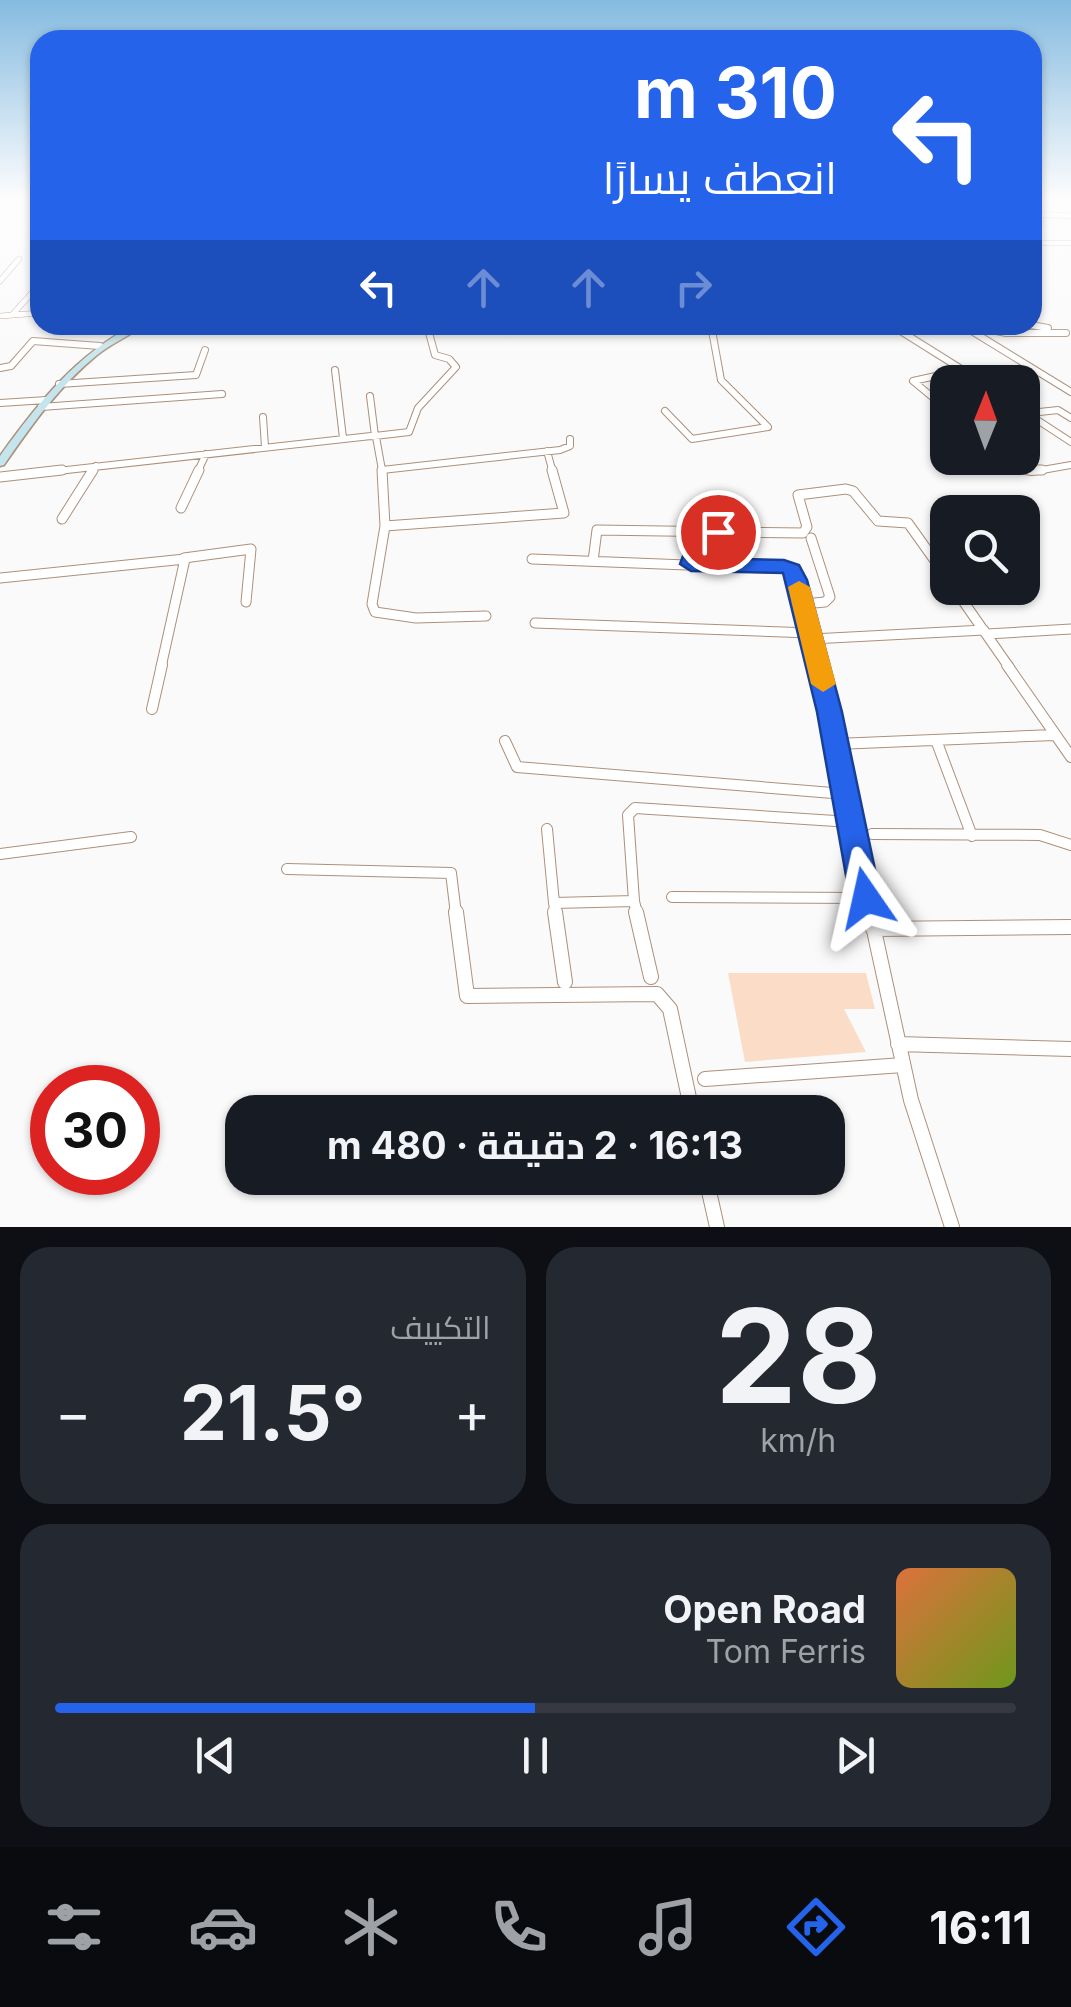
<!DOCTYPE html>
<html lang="ar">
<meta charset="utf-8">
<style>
:root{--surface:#171b24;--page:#242831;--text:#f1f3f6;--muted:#9ea1a6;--line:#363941;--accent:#2563eb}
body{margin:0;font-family:Inter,Cairo,sans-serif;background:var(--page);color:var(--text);direction:rtl;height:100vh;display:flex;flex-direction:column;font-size:38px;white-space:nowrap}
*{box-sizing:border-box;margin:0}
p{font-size:32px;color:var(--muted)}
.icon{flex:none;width:55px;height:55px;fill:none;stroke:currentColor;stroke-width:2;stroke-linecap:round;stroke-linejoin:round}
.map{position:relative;height:1227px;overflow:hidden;direction:ltr}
.sheet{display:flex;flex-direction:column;gap:20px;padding:20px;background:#0d0f14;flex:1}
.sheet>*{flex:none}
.hud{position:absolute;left:30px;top:30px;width:1012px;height:305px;border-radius:30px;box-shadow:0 2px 8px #0004;direction:rtl;background:#2563eb;color:#fff;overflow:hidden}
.needle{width:65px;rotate:1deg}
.buttons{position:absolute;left:930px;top:365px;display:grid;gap:20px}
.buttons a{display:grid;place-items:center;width:110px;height:110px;border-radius:20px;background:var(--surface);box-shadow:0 2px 8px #0004;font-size:50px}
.speed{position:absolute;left:30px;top:1065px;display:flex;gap:20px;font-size:50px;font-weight:700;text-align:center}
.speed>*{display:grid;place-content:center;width:130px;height:130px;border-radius:50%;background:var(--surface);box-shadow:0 2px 8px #0004;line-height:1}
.speed .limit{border:15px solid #d22;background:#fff;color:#111}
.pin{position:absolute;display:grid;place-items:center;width:85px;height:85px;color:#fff;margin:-42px;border:5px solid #fff;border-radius:50%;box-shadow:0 2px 10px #0007}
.me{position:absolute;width:110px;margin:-55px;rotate:349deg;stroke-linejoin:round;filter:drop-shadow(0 0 8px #0008)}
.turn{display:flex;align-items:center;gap:35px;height:210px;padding:0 40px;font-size:45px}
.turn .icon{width:130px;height:130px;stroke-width:2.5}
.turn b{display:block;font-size:70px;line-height:85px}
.lanes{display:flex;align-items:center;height:95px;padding:0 40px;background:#0003;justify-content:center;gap:50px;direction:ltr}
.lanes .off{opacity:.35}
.big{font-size:75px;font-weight:700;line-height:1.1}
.sheet .tile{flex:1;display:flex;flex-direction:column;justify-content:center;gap:15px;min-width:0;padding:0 35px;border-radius:30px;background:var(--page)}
.sheet .dial{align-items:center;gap:0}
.dial b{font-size:130px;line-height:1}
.song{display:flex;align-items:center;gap:30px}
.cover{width:120px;height:120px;border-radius:15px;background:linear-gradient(135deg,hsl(20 70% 55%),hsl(80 70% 35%))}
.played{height:10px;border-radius:5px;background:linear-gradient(90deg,var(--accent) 50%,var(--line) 50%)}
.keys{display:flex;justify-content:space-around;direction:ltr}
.heat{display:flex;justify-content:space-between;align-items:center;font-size:55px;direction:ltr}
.sheet .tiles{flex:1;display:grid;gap:20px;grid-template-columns:1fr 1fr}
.tile:last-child{grid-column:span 2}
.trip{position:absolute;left:225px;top:1095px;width:620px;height:100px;border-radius:30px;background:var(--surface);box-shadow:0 2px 8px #0004;font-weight:700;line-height:100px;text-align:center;direction:rtl}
.dock{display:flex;height:160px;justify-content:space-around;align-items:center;background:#090b0e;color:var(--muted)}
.dock .icon{width:70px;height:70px}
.dock .selected{color:var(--accent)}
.dock b{font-size:45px;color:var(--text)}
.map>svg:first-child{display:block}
.green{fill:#fbddc7}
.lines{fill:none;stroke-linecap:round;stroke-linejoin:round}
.minor-far4-casing{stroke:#ad907b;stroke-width:6}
.minor-far3-casing{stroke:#ad907b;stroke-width:8}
.minor-far2-casing{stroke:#ad907b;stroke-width:11}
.minor-far1-casing{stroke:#ad907b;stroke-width:12}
.minor-casing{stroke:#ad907b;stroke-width:16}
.secondary-casing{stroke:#ad907b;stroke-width:3}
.minor-far4{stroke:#fff;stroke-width:5}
.minor-far3{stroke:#fff;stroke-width:6}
.minor-far2{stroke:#fff;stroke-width:9}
.minor-far1{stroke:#fff;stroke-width:10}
.minor{stroke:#fff;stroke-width:14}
.secondary{fill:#c4e5ed;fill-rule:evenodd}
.route{fill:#2563eb;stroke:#184099;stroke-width:2.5}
.slow{fill:#f59e0b}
</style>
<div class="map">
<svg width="1071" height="1227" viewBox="0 0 1071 1227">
<rect width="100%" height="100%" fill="#fafafa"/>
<path class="green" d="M728 973H866L875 1009H844L866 1052 745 1062Z"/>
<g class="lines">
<g class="minor-far4-casing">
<path id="minor-far4" d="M0 204 6 198
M1032 224 1041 223 1035 214 1071 216
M1032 243H1071
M0 281 19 259
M12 315 40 284
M0 316 40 313"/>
</g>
<g class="minor-far3-casing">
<path id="minor-far3" d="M891 325 982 382
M962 325 1071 392
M968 325 1006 333H1066
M1031 325 1048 328
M0 368 11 366 33 341 100 346
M335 370 343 438
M59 384 196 375 205 350
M370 396 375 436 409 432 418 408 456 367 449 359 435 355 427 325
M0 403 47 400
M41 407 222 394
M948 410 913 381 963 370
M1022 410 1071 442
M665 411 692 439 768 427 721 380 711 325
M1030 413 1058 410 1071 418
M263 417 265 447
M547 451 553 473
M1009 458 1031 472 1071 465
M40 473 371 436 376 437 382 470 560 450 570 446V439
M92 473 96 466
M197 473 206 454"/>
</g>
<g class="minor-far2-casing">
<path id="minor-far2" d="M382 470 385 526 372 604 375 612 416 618 486 616
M1028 470H1042
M0 477 62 470
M181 508 199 470
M62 519 93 470
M385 526 564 513 552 470
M1022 554 1026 553
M184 558 251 549 246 602
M532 559 792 569 819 667
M593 561 597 530 803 533 807 527 798 495 846 489 853 491 878 521 908 523 948 579
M691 564 699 543 694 531
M0 578 185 559 161 667
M954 588 1009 667
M804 604 825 602 830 597 811 538
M535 623 811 633
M987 634 1071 629
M812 639 984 630"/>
</g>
<g class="minor-far1-casing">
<path id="minor-far1" d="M1007 665 1071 757
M152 709 162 665
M936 740 972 836
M505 741 517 767 845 794 818 665
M836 744 1054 735
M845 794 851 822
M547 829 554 903 634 901 628 815 635 808 851 822 871 914
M872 834 1040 835 1071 845
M0 854 131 837
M287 869 451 873 456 914
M672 897 865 898
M634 901 637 914
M554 903 556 914"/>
</g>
<g class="minor-casing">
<path id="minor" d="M456 912 467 996 657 994 670 1009 692 1112
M555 912 565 982
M636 912 651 977
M870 912 911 1100 952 1227
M873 929 1071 927
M898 1044 1071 1049
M705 1079 903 1065
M706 1178 717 1227"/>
</g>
<g class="secondary-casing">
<path id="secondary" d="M134 325H144C129 336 112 343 97 355 59 386 31 426 4 465L0 466V456C38 403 76 355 134 325Z"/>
</g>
<use href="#minor-far4" class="minor-far4"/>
<use href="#minor-far3" class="minor-far3"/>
<use href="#minor-far2" class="minor-far2"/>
<use href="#minor-far1" class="minor-far1"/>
<use href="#minor" class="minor"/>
<use href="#secondary" class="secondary"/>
</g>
<linearGradient id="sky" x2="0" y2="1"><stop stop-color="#85bbe0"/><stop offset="0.54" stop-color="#fdfdfd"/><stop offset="1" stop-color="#fdfdfd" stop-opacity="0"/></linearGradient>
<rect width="1071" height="369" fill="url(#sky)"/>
<path class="route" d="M718 525 728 532 725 536 707 537 709 543 704 558 784 560 799 565 807 580 842 712 881 898 876 907 866 910 855 907 850 898 817 712 783 573 691 571 680 564 688 543 683 531 686 527Z"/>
<path class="slow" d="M799 581 810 587 836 684 823 692 811 684 788 587Z"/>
</svg>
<div class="buttons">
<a><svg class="needle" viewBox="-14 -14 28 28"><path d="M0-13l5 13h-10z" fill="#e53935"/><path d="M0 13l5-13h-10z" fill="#9ea1a6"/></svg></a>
<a><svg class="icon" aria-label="search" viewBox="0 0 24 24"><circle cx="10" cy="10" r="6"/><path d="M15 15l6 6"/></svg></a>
</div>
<div class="speed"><div class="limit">30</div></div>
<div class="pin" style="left:718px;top:532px;background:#d93025"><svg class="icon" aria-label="arrive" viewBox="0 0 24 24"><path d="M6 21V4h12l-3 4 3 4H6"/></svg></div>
<svg class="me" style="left:866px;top:898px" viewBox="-20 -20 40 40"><path d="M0-17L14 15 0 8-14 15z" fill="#2563eb" stroke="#fff" stroke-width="4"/></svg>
<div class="trip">16:13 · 2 دقيقة · 480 m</div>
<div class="hud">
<div class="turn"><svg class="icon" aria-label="left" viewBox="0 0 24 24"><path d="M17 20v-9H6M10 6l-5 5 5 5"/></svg><div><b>310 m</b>انعطف يسارًا</div></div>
<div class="lanes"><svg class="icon" aria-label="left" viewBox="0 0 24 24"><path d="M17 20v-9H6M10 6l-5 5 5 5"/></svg><svg class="icon off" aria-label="ahead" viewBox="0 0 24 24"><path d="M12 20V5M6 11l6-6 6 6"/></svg><svg class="icon off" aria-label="ahead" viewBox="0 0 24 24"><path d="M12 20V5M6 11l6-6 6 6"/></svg><svg class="icon off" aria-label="right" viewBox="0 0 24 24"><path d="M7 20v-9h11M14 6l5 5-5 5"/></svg></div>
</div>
</div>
<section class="sheet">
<div class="tiles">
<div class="tile dial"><b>28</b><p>km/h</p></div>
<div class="tile"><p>التكييف</p>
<div class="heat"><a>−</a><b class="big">21.5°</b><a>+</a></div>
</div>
<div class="tile">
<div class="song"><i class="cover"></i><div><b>Open Road</b><p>Tom Ferris</p></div></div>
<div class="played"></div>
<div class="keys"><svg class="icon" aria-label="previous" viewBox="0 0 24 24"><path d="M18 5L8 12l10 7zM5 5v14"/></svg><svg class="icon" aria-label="pause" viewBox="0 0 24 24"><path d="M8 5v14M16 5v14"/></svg><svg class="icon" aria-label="next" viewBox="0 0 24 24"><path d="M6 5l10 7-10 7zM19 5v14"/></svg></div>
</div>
</div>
</section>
<nav class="dock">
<b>16:11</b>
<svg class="icon selected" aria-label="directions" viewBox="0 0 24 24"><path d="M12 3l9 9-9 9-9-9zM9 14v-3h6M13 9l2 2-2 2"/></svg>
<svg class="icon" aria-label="music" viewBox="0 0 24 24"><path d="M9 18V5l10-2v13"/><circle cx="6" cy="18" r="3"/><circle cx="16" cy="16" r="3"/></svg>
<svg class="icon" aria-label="phone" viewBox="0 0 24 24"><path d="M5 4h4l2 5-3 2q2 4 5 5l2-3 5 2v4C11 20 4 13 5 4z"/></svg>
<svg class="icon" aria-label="climate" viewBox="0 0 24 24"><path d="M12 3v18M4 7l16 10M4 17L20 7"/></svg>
<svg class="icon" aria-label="car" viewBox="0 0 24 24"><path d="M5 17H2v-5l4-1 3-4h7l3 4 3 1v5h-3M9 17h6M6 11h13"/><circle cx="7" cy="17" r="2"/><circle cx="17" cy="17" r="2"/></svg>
<svg class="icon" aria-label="filters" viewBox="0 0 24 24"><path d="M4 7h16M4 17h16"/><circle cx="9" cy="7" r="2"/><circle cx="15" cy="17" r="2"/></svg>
</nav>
